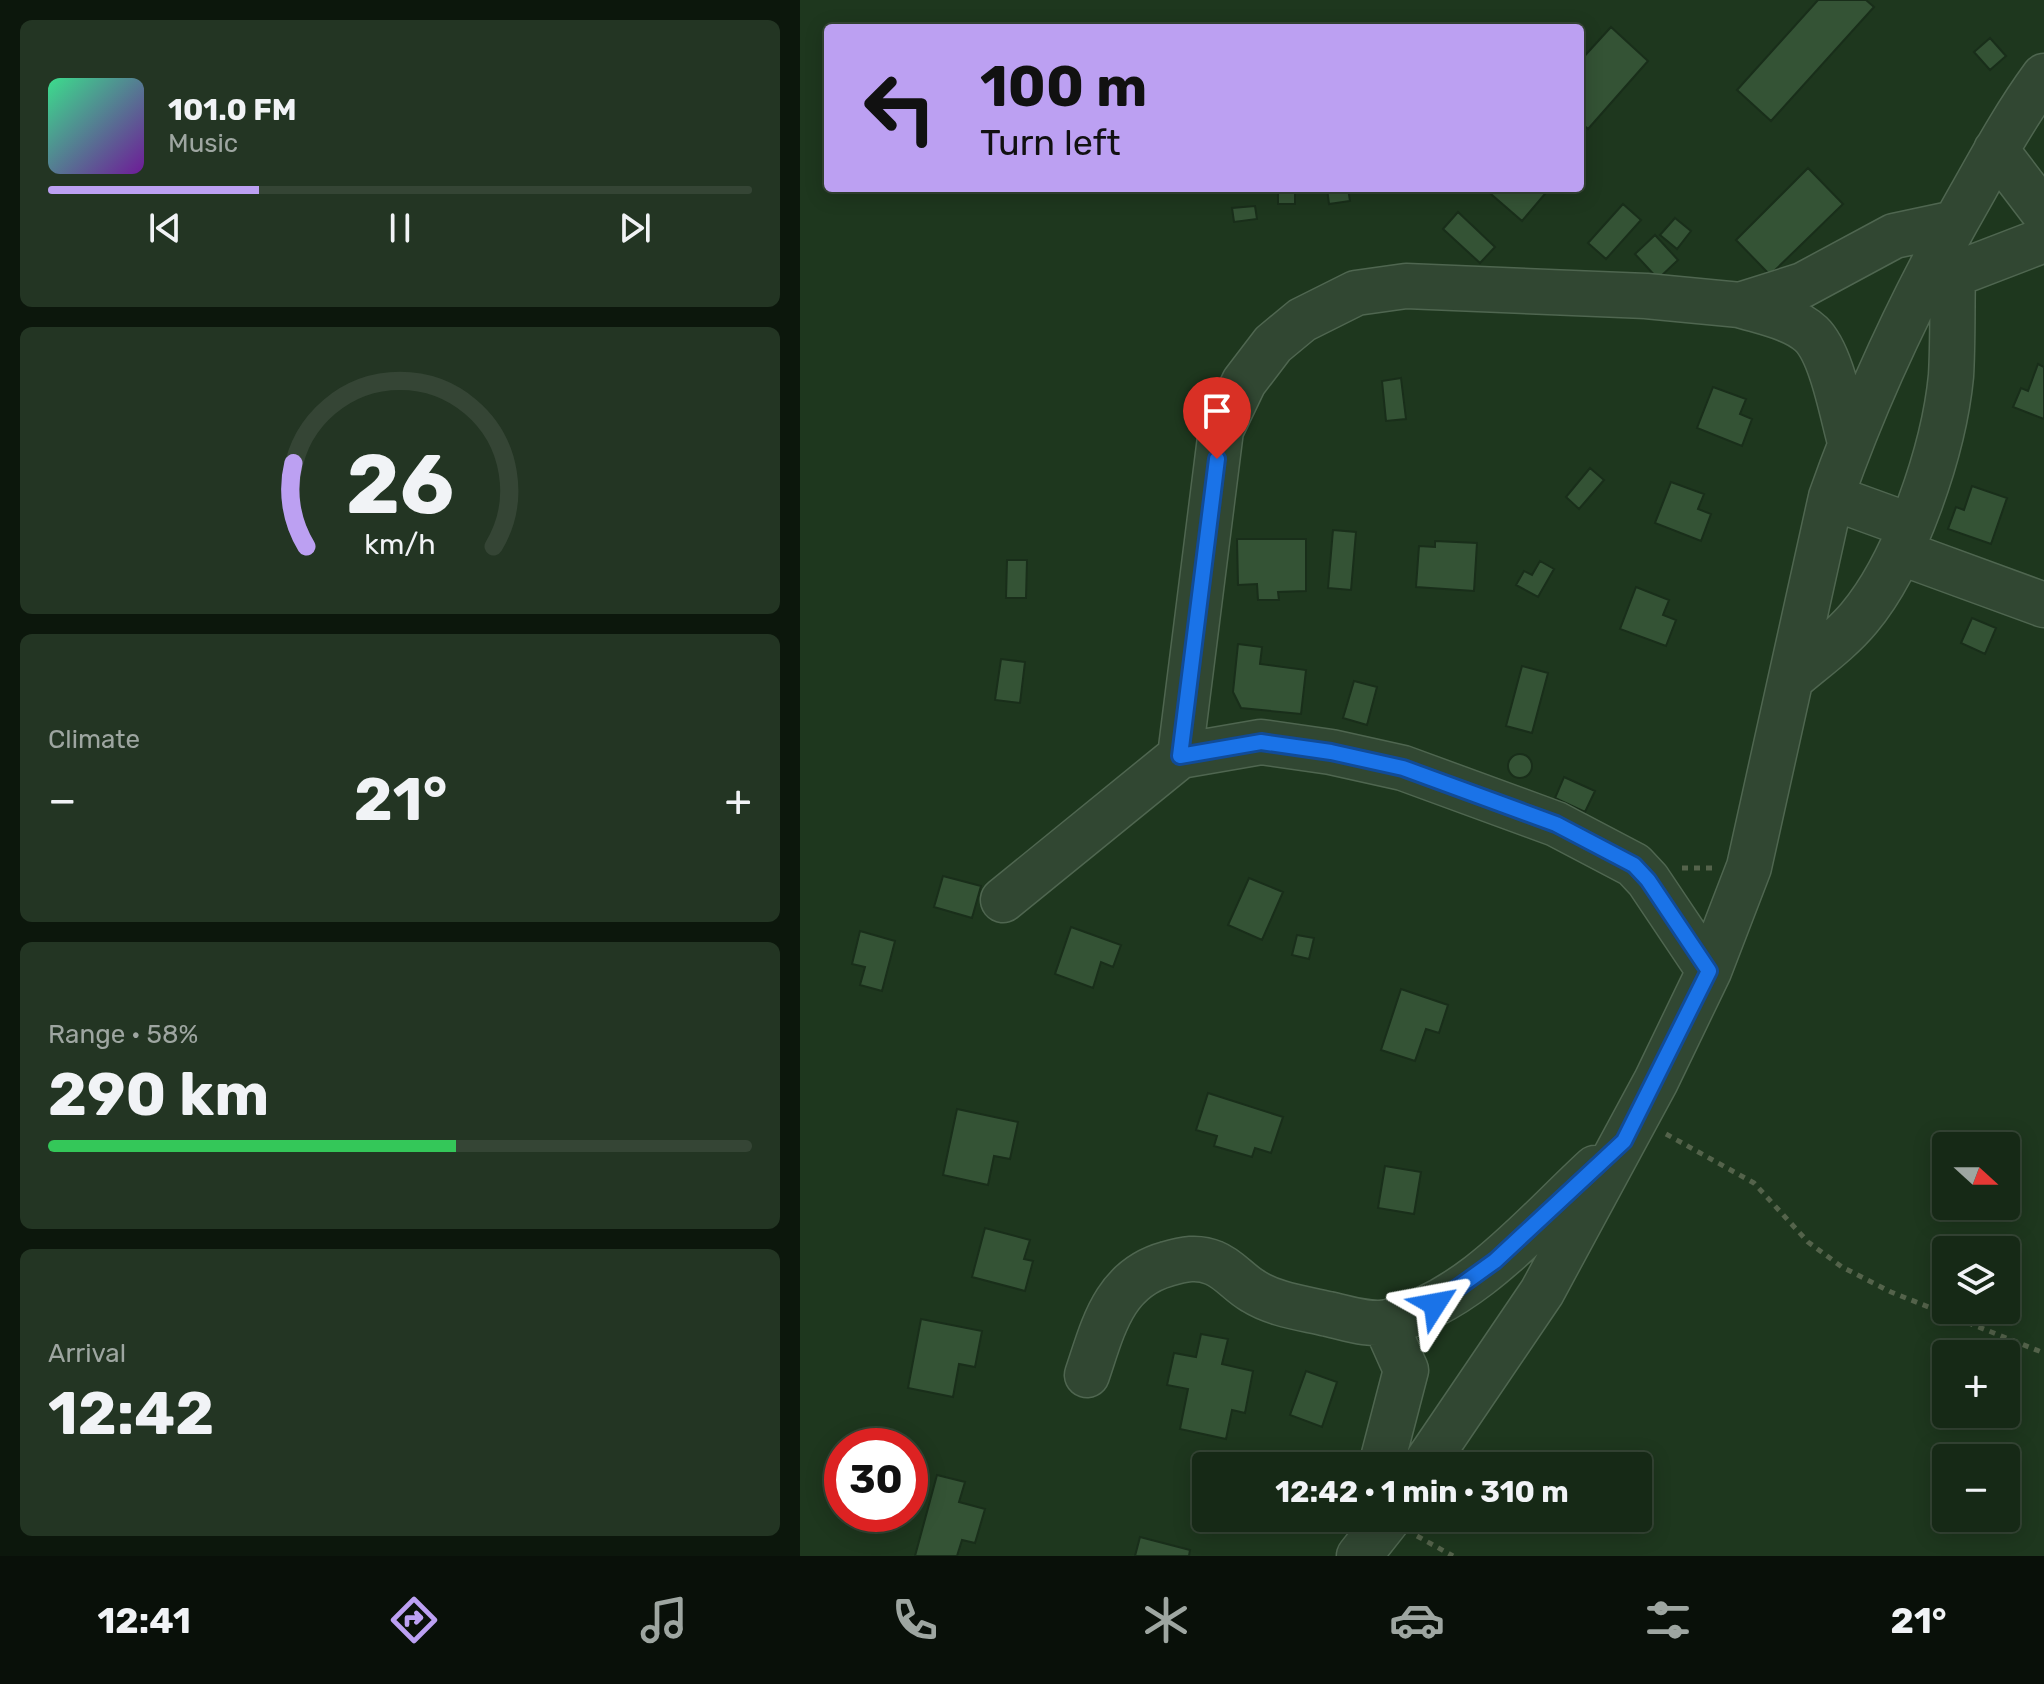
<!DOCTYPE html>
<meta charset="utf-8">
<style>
:root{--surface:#162916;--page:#233523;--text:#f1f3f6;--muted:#9ea6a1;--line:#354535;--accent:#bca0f2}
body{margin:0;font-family:Rubik,sans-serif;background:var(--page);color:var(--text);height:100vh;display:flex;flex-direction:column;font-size:30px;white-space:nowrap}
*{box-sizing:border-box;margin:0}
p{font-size:26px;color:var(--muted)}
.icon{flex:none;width:44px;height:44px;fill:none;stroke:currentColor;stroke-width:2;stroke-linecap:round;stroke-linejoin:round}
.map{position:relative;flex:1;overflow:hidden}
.drawer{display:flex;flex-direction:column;gap:20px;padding:20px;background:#0c170c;width:800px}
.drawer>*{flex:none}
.guide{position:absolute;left:24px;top:24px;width:760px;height:168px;border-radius:8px;box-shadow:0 4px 20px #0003,0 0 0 2px var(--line);background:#bca0f2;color:#111;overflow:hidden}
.needle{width:52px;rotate:111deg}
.buttons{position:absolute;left:1132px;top:1132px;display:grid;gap:16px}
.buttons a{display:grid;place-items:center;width:88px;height:88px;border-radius:8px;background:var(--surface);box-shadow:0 4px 20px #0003,0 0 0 2px var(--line);font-size:40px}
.speed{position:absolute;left:24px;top:1428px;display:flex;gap:16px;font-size:40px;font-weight:700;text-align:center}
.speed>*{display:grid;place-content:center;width:104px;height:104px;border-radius:50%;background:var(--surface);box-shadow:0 4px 20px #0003,0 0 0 2px var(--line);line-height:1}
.speed .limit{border:12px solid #d22;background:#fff;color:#111}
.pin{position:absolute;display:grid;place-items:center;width:68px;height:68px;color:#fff;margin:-82px -34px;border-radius:50% 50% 50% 0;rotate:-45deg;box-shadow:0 0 8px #0007}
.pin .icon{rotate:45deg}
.me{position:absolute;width:88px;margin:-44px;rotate:56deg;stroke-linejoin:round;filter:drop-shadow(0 0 6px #0008)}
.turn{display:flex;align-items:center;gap:28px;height:168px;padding:0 24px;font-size:36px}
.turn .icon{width:104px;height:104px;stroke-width:2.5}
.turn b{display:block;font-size:56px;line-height:68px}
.big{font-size:60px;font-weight:700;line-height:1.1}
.drawer .card{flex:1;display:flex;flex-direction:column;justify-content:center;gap:12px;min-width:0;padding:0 28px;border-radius:12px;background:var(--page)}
.drawer .dial{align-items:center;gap:0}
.dial svg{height:208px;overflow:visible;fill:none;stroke:var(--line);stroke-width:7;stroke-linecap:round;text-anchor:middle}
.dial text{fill:var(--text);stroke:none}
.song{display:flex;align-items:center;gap:24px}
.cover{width:96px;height:96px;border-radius:12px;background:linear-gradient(135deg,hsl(150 70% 55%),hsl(280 70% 35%))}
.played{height:8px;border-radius:4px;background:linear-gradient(90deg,var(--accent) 30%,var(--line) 30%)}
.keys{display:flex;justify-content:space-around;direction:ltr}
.heat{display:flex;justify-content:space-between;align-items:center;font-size:44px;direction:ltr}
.charge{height:12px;border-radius:6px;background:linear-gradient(90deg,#34c759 58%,var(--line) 0)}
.trip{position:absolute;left:392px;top:1452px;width:460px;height:80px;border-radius:8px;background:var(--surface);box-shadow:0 4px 20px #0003,0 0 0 2px var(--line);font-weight:700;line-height:80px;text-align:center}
.menu{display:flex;height:128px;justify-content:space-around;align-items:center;background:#091009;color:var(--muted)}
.menu .icon{width:56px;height:56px}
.menu .selected{color:var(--accent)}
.menu b{font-size:36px;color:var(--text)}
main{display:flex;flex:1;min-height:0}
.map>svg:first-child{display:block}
.building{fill:#345335;stroke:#192e1a;stroke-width:2}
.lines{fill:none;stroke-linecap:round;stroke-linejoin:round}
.minor-casing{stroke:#4f6650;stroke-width:47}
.path{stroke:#54634b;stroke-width:5;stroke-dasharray:6 6;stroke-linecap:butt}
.minor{stroke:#314732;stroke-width:44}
.route-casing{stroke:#114b97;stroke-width:20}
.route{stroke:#1a73e8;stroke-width:14}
</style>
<main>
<section class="drawer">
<div class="card">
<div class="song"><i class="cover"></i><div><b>101.0 FM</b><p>Music</p></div></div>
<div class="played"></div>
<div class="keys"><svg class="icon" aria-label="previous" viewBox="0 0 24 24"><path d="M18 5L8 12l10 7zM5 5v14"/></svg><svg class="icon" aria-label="pause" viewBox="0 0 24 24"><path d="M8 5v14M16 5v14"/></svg><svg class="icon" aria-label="next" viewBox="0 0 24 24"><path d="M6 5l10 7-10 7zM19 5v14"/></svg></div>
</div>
<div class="card dial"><svg viewBox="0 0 100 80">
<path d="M14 69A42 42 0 1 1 86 69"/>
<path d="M14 69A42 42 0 0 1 9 37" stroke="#bca0f2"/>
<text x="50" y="56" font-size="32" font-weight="700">26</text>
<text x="50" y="72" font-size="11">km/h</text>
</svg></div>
<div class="card"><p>Climate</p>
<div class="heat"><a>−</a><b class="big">21°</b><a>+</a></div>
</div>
<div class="card"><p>Range · 58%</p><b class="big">290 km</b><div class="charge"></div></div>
<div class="card"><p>Arrival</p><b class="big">12:42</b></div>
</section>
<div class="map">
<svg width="1244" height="1556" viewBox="0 0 1244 1556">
<rect width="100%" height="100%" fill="#1e371e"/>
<path class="building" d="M1018 0H1066L1074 7 971 121 937 90Z
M811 27 848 61 788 129 780 122V61Z
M1190 38 1206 56 1190 70 1174 52Z
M1008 168 1043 204 970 275 936 240Z
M527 188H548L550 201 529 204Z
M684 188H750L722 221Z
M495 189V204H478V190Z
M823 204 841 220 806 259 788 243Z
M455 206 457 219 434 222 432 208Z
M658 212 695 247 680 263 643 229Z
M875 218 891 231 877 249 860 235Z
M855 235 878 260 858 279 835 254Z
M1238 364 1244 367V419L1213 407 1221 388 1228 391Z
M601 378 606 419 586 421 582 381Z
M913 387 946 399 940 414 952 419 942 446 897 428Z
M790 468 804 480 779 509 766 497Z
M871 482 904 494 898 509 911 514 901 541 855 523Z
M1172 486 1207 498 1191 544 1148 529 1156 507 1164 510Z
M533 530 556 532 551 590 528 588Z
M437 539H506V591L478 592 479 600H458L457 584 438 585Z
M635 541 677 543 674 591 616 587 619 546 635 547Z
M207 560H227L226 598H206Z
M740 561 754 569 738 597 716 585 724 571 732 575Z
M836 587 869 600 863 615 876 620 866 646 820 629Z
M1172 618 1196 628 1185 654 1161 643Z
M438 644 462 647 460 664 506 670 501 714 441 708 433 692Z
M201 659 225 662 220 703 195 700Z
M722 666 748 673 732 733 706 726Z
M554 681 577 687 567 725 543 718Z
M708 766a12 12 0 1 1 24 0a12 12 0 1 1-24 0Z
M764 777 795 791 785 812 755 798Z
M143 876 181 886 172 918 134 907Z
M449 878 483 892 462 940 428 925Z
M271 927 321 945 313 967 301 962 293 988 255 974Z
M60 931 95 941 82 991 60 985 65 967 52 964Z
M497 935 514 938 509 959 492 955Z
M601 989 648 1005 639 1033 626 1029 615 1061 581 1050Z
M408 1093 483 1117 471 1153 455 1148 452 1157 414 1146 417 1136 396 1130Z
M157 1109 218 1122 210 1159 194 1156 188 1185 143 1175Z
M585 1166 621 1172 614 1214 578 1208Z
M185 1228 230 1240 224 1259 233 1261 225 1291 172 1277Z
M121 1319 182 1331 175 1367 159 1364 153 1397 108 1388Z
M401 1334 428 1339 422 1364 453 1371 445 1413 432 1410 426 1439 380 1429 388 1389 367 1385 374 1353 396 1357Z
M506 1371 537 1382 522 1427 490 1415Z
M137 1475 165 1482 159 1502 185 1509 175 1543 162 1540 157 1556H115Z
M340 1537 390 1550 389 1556H335Z"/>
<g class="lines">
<g class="minor-casing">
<path id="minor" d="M1196 150 1244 213
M1127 285 1244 240
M940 305C962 312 994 318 1011 334 1032 354 1042 414 1050 442
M1031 497 1111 526
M1102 553 1244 605
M991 679C1013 660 1040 641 1059 618 1106 562 1144 449 1151 376 1153 342 1152 306 1153 272
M380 756 461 742 531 752 603 768 756 824 834 865 848 880 909 971
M203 900 380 756 421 430 444 382 473 344 502 320 556 293 606 286 846 296 940 305 1003 285 1094 236 1155 223
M287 1375C303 1328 313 1279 367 1264 383 1259 398 1256 414 1263 429 1269 439 1283 453 1291 475 1305 503 1308 528 1314 547 1318 569 1326 588 1322 671 1302 735 1223 795 1168
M581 1466 606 1370 585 1323
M624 1466 742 1292 856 1081 909 971 949 867 1031 497C1068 392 1115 293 1170 197 1193 156 1216 114 1244 76
M559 1556 589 1518"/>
</g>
<path class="path" d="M882 868H912
M866 1134 954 1183 1008 1242 1042 1267 1091 1292 1244 1353
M617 1536 653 1556"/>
<use href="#minor" class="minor"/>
</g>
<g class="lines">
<g class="route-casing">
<path id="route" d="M417 459 380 756 461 742 531 752 603 768 756 824 834 865 848 880 909 971 824 1141 695 1261 635 1304"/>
</g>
<use href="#route" class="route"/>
</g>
</svg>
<div class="buttons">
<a><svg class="needle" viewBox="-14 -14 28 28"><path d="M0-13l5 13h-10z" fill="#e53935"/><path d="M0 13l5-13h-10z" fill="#9ea6a1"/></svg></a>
<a><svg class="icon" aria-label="layers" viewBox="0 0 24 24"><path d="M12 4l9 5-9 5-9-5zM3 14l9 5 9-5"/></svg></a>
<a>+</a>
<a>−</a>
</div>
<div class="speed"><div class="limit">30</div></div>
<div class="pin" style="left:417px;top:459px;background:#d93025"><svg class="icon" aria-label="arrive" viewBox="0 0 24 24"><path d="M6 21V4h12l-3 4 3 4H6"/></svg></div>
<svg class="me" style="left:635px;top:1304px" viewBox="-20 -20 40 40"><path d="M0-17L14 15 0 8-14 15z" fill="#1a73e8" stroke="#fff" stroke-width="4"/></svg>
<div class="trip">12:42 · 1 min · 310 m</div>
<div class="guide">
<div class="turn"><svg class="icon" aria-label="left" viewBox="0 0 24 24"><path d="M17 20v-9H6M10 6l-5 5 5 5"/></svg><div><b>100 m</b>Turn left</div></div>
</div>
</div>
</main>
<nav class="menu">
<b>12:41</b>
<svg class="icon selected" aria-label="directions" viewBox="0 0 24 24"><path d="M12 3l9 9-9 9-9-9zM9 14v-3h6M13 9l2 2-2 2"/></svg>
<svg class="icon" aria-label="music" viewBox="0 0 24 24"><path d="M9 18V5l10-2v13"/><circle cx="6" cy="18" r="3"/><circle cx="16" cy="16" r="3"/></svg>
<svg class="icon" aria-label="phone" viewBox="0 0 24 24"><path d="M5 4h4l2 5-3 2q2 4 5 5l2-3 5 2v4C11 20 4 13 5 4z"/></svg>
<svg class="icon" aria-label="climate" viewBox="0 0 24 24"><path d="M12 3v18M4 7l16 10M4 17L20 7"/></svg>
<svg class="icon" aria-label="car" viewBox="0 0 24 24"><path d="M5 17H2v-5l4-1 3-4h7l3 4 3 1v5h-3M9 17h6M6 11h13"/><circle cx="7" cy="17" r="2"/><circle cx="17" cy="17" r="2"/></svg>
<svg class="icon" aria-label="filters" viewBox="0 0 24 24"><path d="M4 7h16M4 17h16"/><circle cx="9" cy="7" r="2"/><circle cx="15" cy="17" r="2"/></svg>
<b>21°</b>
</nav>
